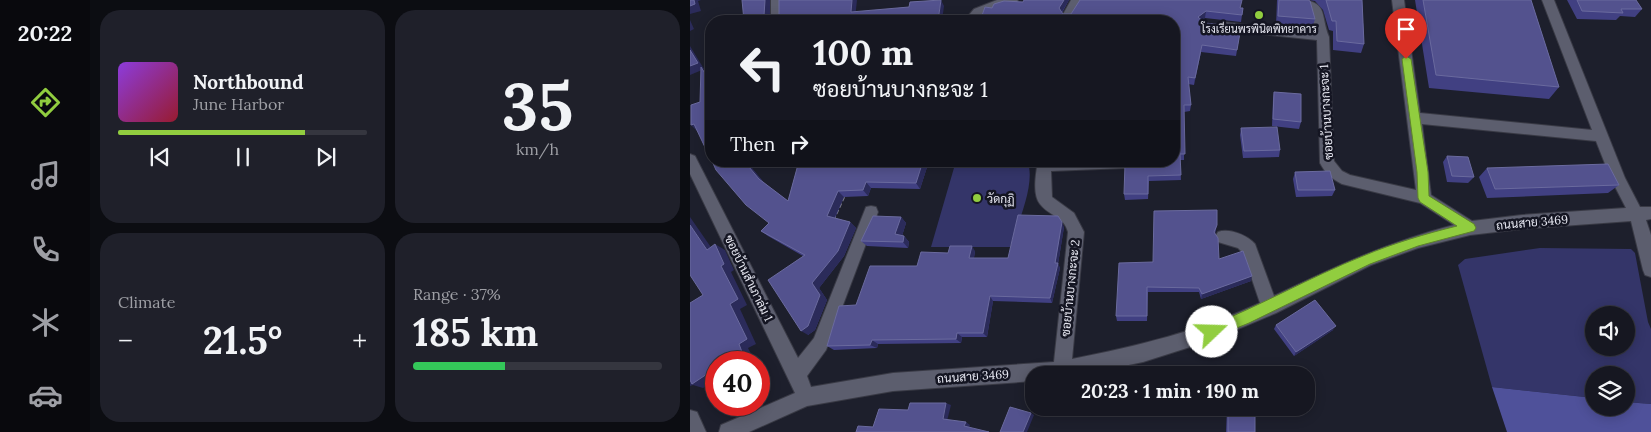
<!DOCTYPE html>
<meta charset="utf-8">
<style>
:root{--surface:#161721;--page:#1f202a;--text:#f1f3f6;--muted:#9e9fa5;--line:#35363f;--accent:#91cd3f}
body{margin:0;font-family:Lora,Sarabun,serif;background:var(--page);color:var(--text);height:100vh;display:flex;flex-direction:column;font-size:19px;white-space:nowrap}
*{box-sizing:border-box;margin:0}
p{font-size:16px;color:var(--muted)}
.icon{flex:none;width:28px;height:28px;fill:none;stroke:currentColor;stroke-width:2;stroke-linecap:round;stroke-linejoin:round}
.map{position:relative;flex:1;overflow:hidden}
.details{display:flex;flex-direction:column;gap:10px;padding:10px;background:#0c0d12;width:600px}
.details>*{flex:none}
.banner{position:absolute;left:15px;top:15px;width:475px;height:152px;border-radius:20px;box-shadow:0 2px 12px #0003,0 0 0 1px var(--line);background:#161721;color:var(--text);overflow:hidden}
.tools{position:absolute;left:895px;top:306px;display:grid;gap:10px}
.tools a{display:grid;place-items:center;width:50px;height:50px;border-radius:50%;background:var(--surface);box-shadow:0 2px 12px #0003,0 0 0 1px var(--line);font-size:25px}
.speed{position:absolute;left:15px;top:351px;display:flex;gap:10px;font-size:25px;font-weight:700;text-align:center}
.speed>*{display:grid;place-content:center;width:65px;height:65px;border-radius:50%;background:var(--surface);box-shadow:0 2px 12px #0003,0 0 0 1px var(--line);line-height:1}
.speed .limit{border:8px solid #d22;background:#fff;color:#111}
.pin{position:absolute;display:grid;place-items:center;width:42px;height:42px;color:#fff;margin:-51px -21px;border-radius:50% 50% 50% 0;rotate:-45deg;box-shadow:0 0 5px #0007}
.pin .icon{rotate:45deg}
.me{position:absolute;width:55px;margin:-28px;rotate:69deg;stroke-linejoin:round;filter:drop-shadow(0 0 4px #0008)}
.turn{display:flex;align-items:center;gap:18px;height:105px;padding:0 25px;font-size:22px}
.turn .icon{width:65px;height:65px;stroke-width:2.5}
.turn b{display:block;font-size:35px;line-height:42px}
.then{display:flex;align-items:center;height:48px;padding:0 25px;background:#0003;gap:10px;font-size:19px}
.big{font-size:38px;font-weight:700;line-height:1.1}
.details .tile{flex:1;display:flex;flex-direction:column;justify-content:center;gap:8px;min-width:0;padding:0 18px;border-radius:20px;background:var(--page)}
.details .dial{align-items:center;gap:0}
.dial b{font-size:65px;line-height:1}
.song{display:flex;align-items:center;gap:15px}
.cover{width:60px;height:60px;border-radius:8px;background:linear-gradient(135deg,hsl(270 70% 55%),hsl(350 70% 35%))}
.played{height:5px;border-radius:2px;background:linear-gradient(90deg,var(--accent) 75%,var(--line) 75%)}
.keys{display:flex;justify-content:space-around;direction:ltr}
.heat{display:flex;justify-content:space-between;align-items:center;font-size:28px;direction:ltr}
.charge{height:8px;border-radius:4px;background:linear-gradient(90deg,#34c759 37%,var(--line) 0)}
.details .tiles{flex:1;display:grid;gap:10px;grid-template-columns:repeat(2,1fr)}
.trip{position:absolute;left:335px;top:366px;width:290px;height:50px;border-radius:20px;background:var(--surface);box-shadow:0 2px 12px #0003,0 0 0 1px var(--line);font-weight:700;line-height:50px;text-align:center}
main{display:flex;flex:1;min-height:0}
.menu{display:flex;flex-direction:column;width:90px;justify-content:space-around;align-items:center;background:#09090d;color:var(--muted)}
.menu .icon{width:35px;height:35px}
.menu .active{color:var(--accent)}
.menu b{font-size:22px;color:var(--text)}
.map>svg:first-child{display:block}
.green{fill:#343569;fill-rule:evenodd}
.water{fill:#4f519a}
.lines{fill:none;stroke-linecap:round;stroke-linejoin:round}
.minor-casing{stroke:#393a45;stroke-width:2}
.path{stroke:#7a7b87;stroke-width:3;stroke-dasharray:4.5 2.5;stroke-linecap:butt}
.minor{fill:#5c5e6e;fill-rule:evenodd}
.wall{fill:#414082}
.shaded-wall{fill:#2b2b5a}
.building{fill:#53528e;stroke:#6a6a9e}
.route{fill:#91cd3f;stroke:#5e8529}
.poi-dot{fill:#91cd3f;stroke:#141522;stroke-width:2}
.labels{text-anchor:middle;dominant-baseline:central;stroke-width:5;stroke-linejoin:round;paint-order:stroke}
.far-poi-label{font-size:11px;fill:#e8e9f3;stroke:#141522}
.street-label{font-size:12px;fill:#e8e9f3;stroke:#141522}
.poi-label{font-size:12px;fill:#e8e9f3;stroke:#141522;text-anchor:start}
</style>
<main>
<nav class="menu">
<b>20:22</b>
<svg class="icon active" aria-label="directions" viewBox="0 0 24 24"><path d="M12 3l9 9-9 9-9-9zM9 14v-3h6M13 9l2 2-2 2"/></svg>
<svg class="icon" aria-label="music" viewBox="0 0 24 24"><path d="M9 18V5l10-2v13"/><circle cx="6" cy="18" r="3"/><circle cx="16" cy="16" r="3"/></svg>
<svg class="icon" aria-label="phone" viewBox="0 0 24 24"><path d="M5 4h4l2 5-3 2q2 4 5 5l2-3 5 2v4C11 20 4 13 5 4z"/></svg>
<svg class="icon" aria-label="climate" viewBox="0 0 24 24"><path d="M12 3v18M4 7l16 10M4 17L20 7"/></svg>
<svg class="icon" aria-label="car" viewBox="0 0 24 24"><path d="M5 17H2v-5l4-1 3-4h7l3 4 3 1v5h-3M9 17h6M6 11h13"/><circle cx="7" cy="17" r="2"/><circle cx="17" cy="17" r="2"/></svg>
</nav>
<section class="details">
<div class="tiles">
<div class="tile">
<div class="song"><i class="cover"></i><div><b>Northbound</b><p>June Harbor</p></div></div>
<div class="played"></div>
<div class="keys"><svg class="icon" aria-label="previous" viewBox="0 0 24 24"><path d="M18 5L8 12l10 7zM5 5v14"/></svg><svg class="icon" aria-label="pause" viewBox="0 0 24 24"><path d="M8 5v14M16 5v14"/></svg><svg class="icon" aria-label="next" viewBox="0 0 24 24"><path d="M6 5l10 7-10 7zM19 5v14"/></svg></div>
</div>
<div class="tile dial"><b>35</b><p>km/h</p></div>
<div class="tile"><p>Climate</p>
<div class="heat"><a>−</a><b class="big">21.5°</b><a>+</a></div>
</div>
<div class="tile"><p>Range · 37%</p><b class="big">185 km</b><div class="charge"></div></div>
</div>
</section>
<div class="map">
<svg width="961" height="432" viewBox="0 0 961 432">
<rect width="100%" height="100%" fill="#1d1f2c"/>
<path class="green" d="M266 161H337C347 181 327 226 320 247H241Z
M850 248 941 249 945 253 958 322 961 329V404L936 402V375H904V398L802 387 768 265 775 259ZM904 315H936V348H904Z"/>
<path class="water" d="M802 387 904 398V408H936V402L961 404V432H817Z"/>
<g class="lines">
<g class="minor-casing">
<path id="minor" d="M81 0H93V21H81Z
M307 0H328L326 3 297 11 286 21H274L284 9Z
M381 0H393L382 19H374L372 16Z
M607 0C639 0 630 15 639 37L644 161 652 171 660 175 726 190 702 0H714L730 113 902 130 852 0H864L935 178 950 207H961V219L956 220 961 235V277L955 275 953 270 941 221 832 229 780 235 728 248 681 265 586 313 522 340 453 362 390 375H344V381L203 391 117 406 59 432H29L31 425 105 393 0 174V154L5 156 108 358 124 338 176 207 181 206 186 207 188 212 136 350 117 376 121 387 203 373 364 362 378 232C374 216 359 216 350 204 342 194 346 173 348 161H468L466 165 461 167 361 171 362 197 384 213 394 232 382 359C447 346 510 331 570 303L553 253 548 248 528 242 525 237 528 232C539 228 557 235 565 244L584 296C645 267 698 242 764 225L730 203 652 184C642 179 635 173 630 163L627 40 532 30 526 26 532 22 625 32 619 10ZM732 124 906 141 921 179 936 208 832 215 782 221 741 195Z
M0 410 7 412 16 432H0Z"/>
</g>
<path class="path" d="M143 220 155 194"/>
<use href="#minor" class="minor"/>
</g>
<path class="wall" d="M379 0 372 13 373 14 553 8 551 22 515 18 512 20 515 23 551 27 546 56 511 52 504 85 498 84 501 105 500 111 494 112V160H490L491 180 459 181 458 199 435 200 434 194 461 163 484 161V21H290L302 8 333 2Z
M587 0H618L625 19 622 29 586 26Z
M619 0H672L674 44 671 53 643 50V31L639 30 633 10 625 1Z
M725 0H841L869 87 859 99 739 88Z
M877 0H946L952 9 945 17 930 16 926 20 887 19Z
M584 92 611 122 609 129 582 126 583 99Z
M551 128 590 150 589 157 553 158 550 135Z
M757 156 784 177 778 183 757 182 753 162Z
M22 161H56L74 183 98 201 109 161H239L230 189 181 188 178 196 154 197 145 218 160 222 166 228 154 256 129 288 137 300 125 330 118 335 113 256 78 236 71 231 79 223Z
M797 168 929 185 918 193 797 198 789 177Z
M605 172 645 190 642 196 606 197 603 179Z
M211 217 216 223 212 236H214L219 242 218 248 177 246 171 241Z
M527 225 525 234 529 259 561 281 511 299 509 292H458L457 321H427L426 316 463 262Z
M374 227 368 264 370 268 362 303 303 301 297 337H272L271 343 188 344 187 348 144 350 137 346 166 305 227 266 258 253 285 251 284 258H318Z
M586 325 643 330 604 356 584 329Z
M537 408H565V432H536Z"/>
<path class="shaded-wall" d="M4 0H11L8 1 11 11 0 14V6Z
M75 0H80V21L74 16Z
M162 0H167L165 19 161 12Z
M251 0 254 6 252 21H248Z
M374 0H379L370 15 369 8Z
M516 11 515 18 507 23 508 17Z
M0 20 4 29 0 31Z
M512 45 511 52 504 85 505 78Z
M0 46 14 69 13 70 18 74 21 80V84L12 70 0 75Z
M4 124 8 132 1 125Z
M54 161H56L76 185 69 179Z
M233 161H239L230 189 226 183Z
M176 182 181 188 178 196 173 190Z
M148 191 154 197 143 221 137 216Z
M0 217 27 256 17 250 0 225Z
M211 217 216 223 211 239 205 234Z
M160 222 166 228 154 256 129 288 137 300 125 330 118 335 111 331 122 283Z
M372 222 374 227 368 264 370 268 362 303 360 298Z
M214 236 219 242 218 248 213 242Z
M25 244 35 250 44 270 41 272 57 305 50 309 66 344 58 348 62 356 52 362H36L49 344 31 266Z
M282 246 285 251 283 263 279 258Z
M562 276 561 281 511 299 512 294Z
M300 296 303 301 297 337 293 333Z
M646 326 643 330 604 356 606 352Z
M267 333 272 337 271 343 266 339Z
M182 340 188 344 187 348 180 345Z
M17 374 26 378V385L21 383 13 388 3 385 0 386V377Z
M256 403 261 405 257 421 253 419Z
M341 413 344 415 337 432H333Z
M276 422 280 425 279 428 274 426Z"/>
<path class="building" d="M0 0H4L5 4 0 6Z
M52 0H75L74 16H89V0H162L161 12 219 7 220 2 251 0 248 21H54Z
M334 0H374L369 8 373 14H381L390 0H552L550 8H553L552 15 516 11 508 17 515 23 551 27 547 50 512 45 505 78 498 77 501 105H494L495 154H490L491 175 458 176V194H434L435 164 461 163 465 161H484V21H290L295 7 302 8 304 4 314 1 333 2Z
M589 0H618L620 1 625 19 588 16Z
M636 0H672L674 44 647 41 646 21H642Z
M733 0H841L869 87 746 75Z
M887 0H946L952 9H931L933 13 892 11Z
M0 50 8 63 0 66Z
M11 67 21 83V160L4 124 1 125V105L10 102Z
M584 92 611 94V122L583 119Z
M587 127 590 150 554 151 551 128Z
M757 156 778 157 784 177 762 176Z
M22 161H54L69 179 98 201 109 161H233L226 183 176 182 173 190 148 191 137 216 160 222 148 251 122 283 130 295 118 326 111 331 78 280 115 255 71 231 79 223 56 205 26 170Z
M918 164 929 185 805 189 797 168Z
M640 171 645 190H608L605 172Z
M527 210V225L524 232 528 238 529 259 553 251 562 276 512 294 509 288 457 287V316H426L429 263 463 262 464 211Z
M328 215 368 216 372 222 365 263H368L360 298 300 296 293 333H267L266 339 182 340 180 345 137 346 149 306 166 305 180 266H227L231 252 258 253 260 246H282L279 258H318Z
M183 216 211 217 205 234 214 236 213 242 171 241Z
M0 225 17 250 25 244 34 264 31 266 48 299 40 304 57 339 49 344 52 352 36 362H37H26V379L21 383 17 374 2 384 0 380V303L13 295 0 275Z
M625 300 646 326 606 352 586 325Z
M220 403H256L253 419 276 422 274 426 299 432H166L168 426 183 427 189 409 218 410Z
M320 407 341 413 333 432H310Z
M538 408H565V432H538Z"/>
<path class="route" d="M716 56 721 59 738 172 739 196 784 224 786 228 784 231 728 246 680 264 559 323 522 338 517 336 515 332 517 327C570 306 620 277 673 256 704 243 735 234 767 226L730 202 728 198 727 172 712 59Z"/>
<g class="poi-dot">
<circle cx="569" cy="15" r="5"/>
<circle cx="287" cy="198" r="5"/>
</g>
<g class="labels">
<g class="far-poi-label">
<text x="569" y="29">โรงเรียนพรพินิตพิทยาคาร</text>
</g>
<g class="street-label">
<text transform="translate(636 112) rotate(-93)">ซอยบ้านบางกะจะ 1</text>
<text transform="translate(842 222) rotate(-5)">ถนนสาย 3469</text>
<text transform="translate(59 278) rotate(64)">ซอยบ้านสำเภาล่ม 1</text>
<text transform="translate(380 288) rotate(-84)">ซอยบ้านบางกะจะ 2</text>
<text transform="translate(283 376) rotate(-4)">ถนนสาย 3469</text>
</g>
<g class="poi-label">
<text x="297" y="198">วัดกุฏิ</text>
</g>
</g>
</svg>
<div class="tools">
<a><svg class="icon" aria-label="sound" viewBox="0 0 24 24"><path d="M4 9h4l5-4v14l-5-4H4zM17 9q2 3 0 6"/></svg></a>
<a><svg class="icon" aria-label="layers" viewBox="0 0 24 24"><path d="M12 4l9 5-9 5-9-5zM3 14l9 5 9-5"/></svg></a>
</div>
<div class="speed"><div class="limit">40</div></div>
<div class="pin" style="left:716px;top:59px;background:#d93025"><svg class="icon" aria-label="arrive" viewBox="0 0 24 24"><path d="M6 21V4h12l-3 4 3 4H6"/></svg></div>
<svg class="me" style="left:522px;top:332px" viewBox="-20 -20 40 40"><circle r="19" fill="#fff"/><path d="M0-13L10 11 0 6-10 11z" fill="#91cd3f"/></svg>
<div class="trip">20:23 · 1 min · 190 m</div>
<div class="banner">
<div class="turn"><svg class="icon" aria-label="left" viewBox="0 0 24 24"><path d="M17 20v-9H6M10 6l-5 5 5 5"/></svg><div><b>100 m</b>ซอยบ้านบางกะจะ 1</div></div>
<div class="then">Then<svg class="icon" aria-label="right" viewBox="0 0 24 24"><path d="M7 20v-9h11M14 6l5 5-5 5"/></svg></div>
</div>
</div>
</main>
